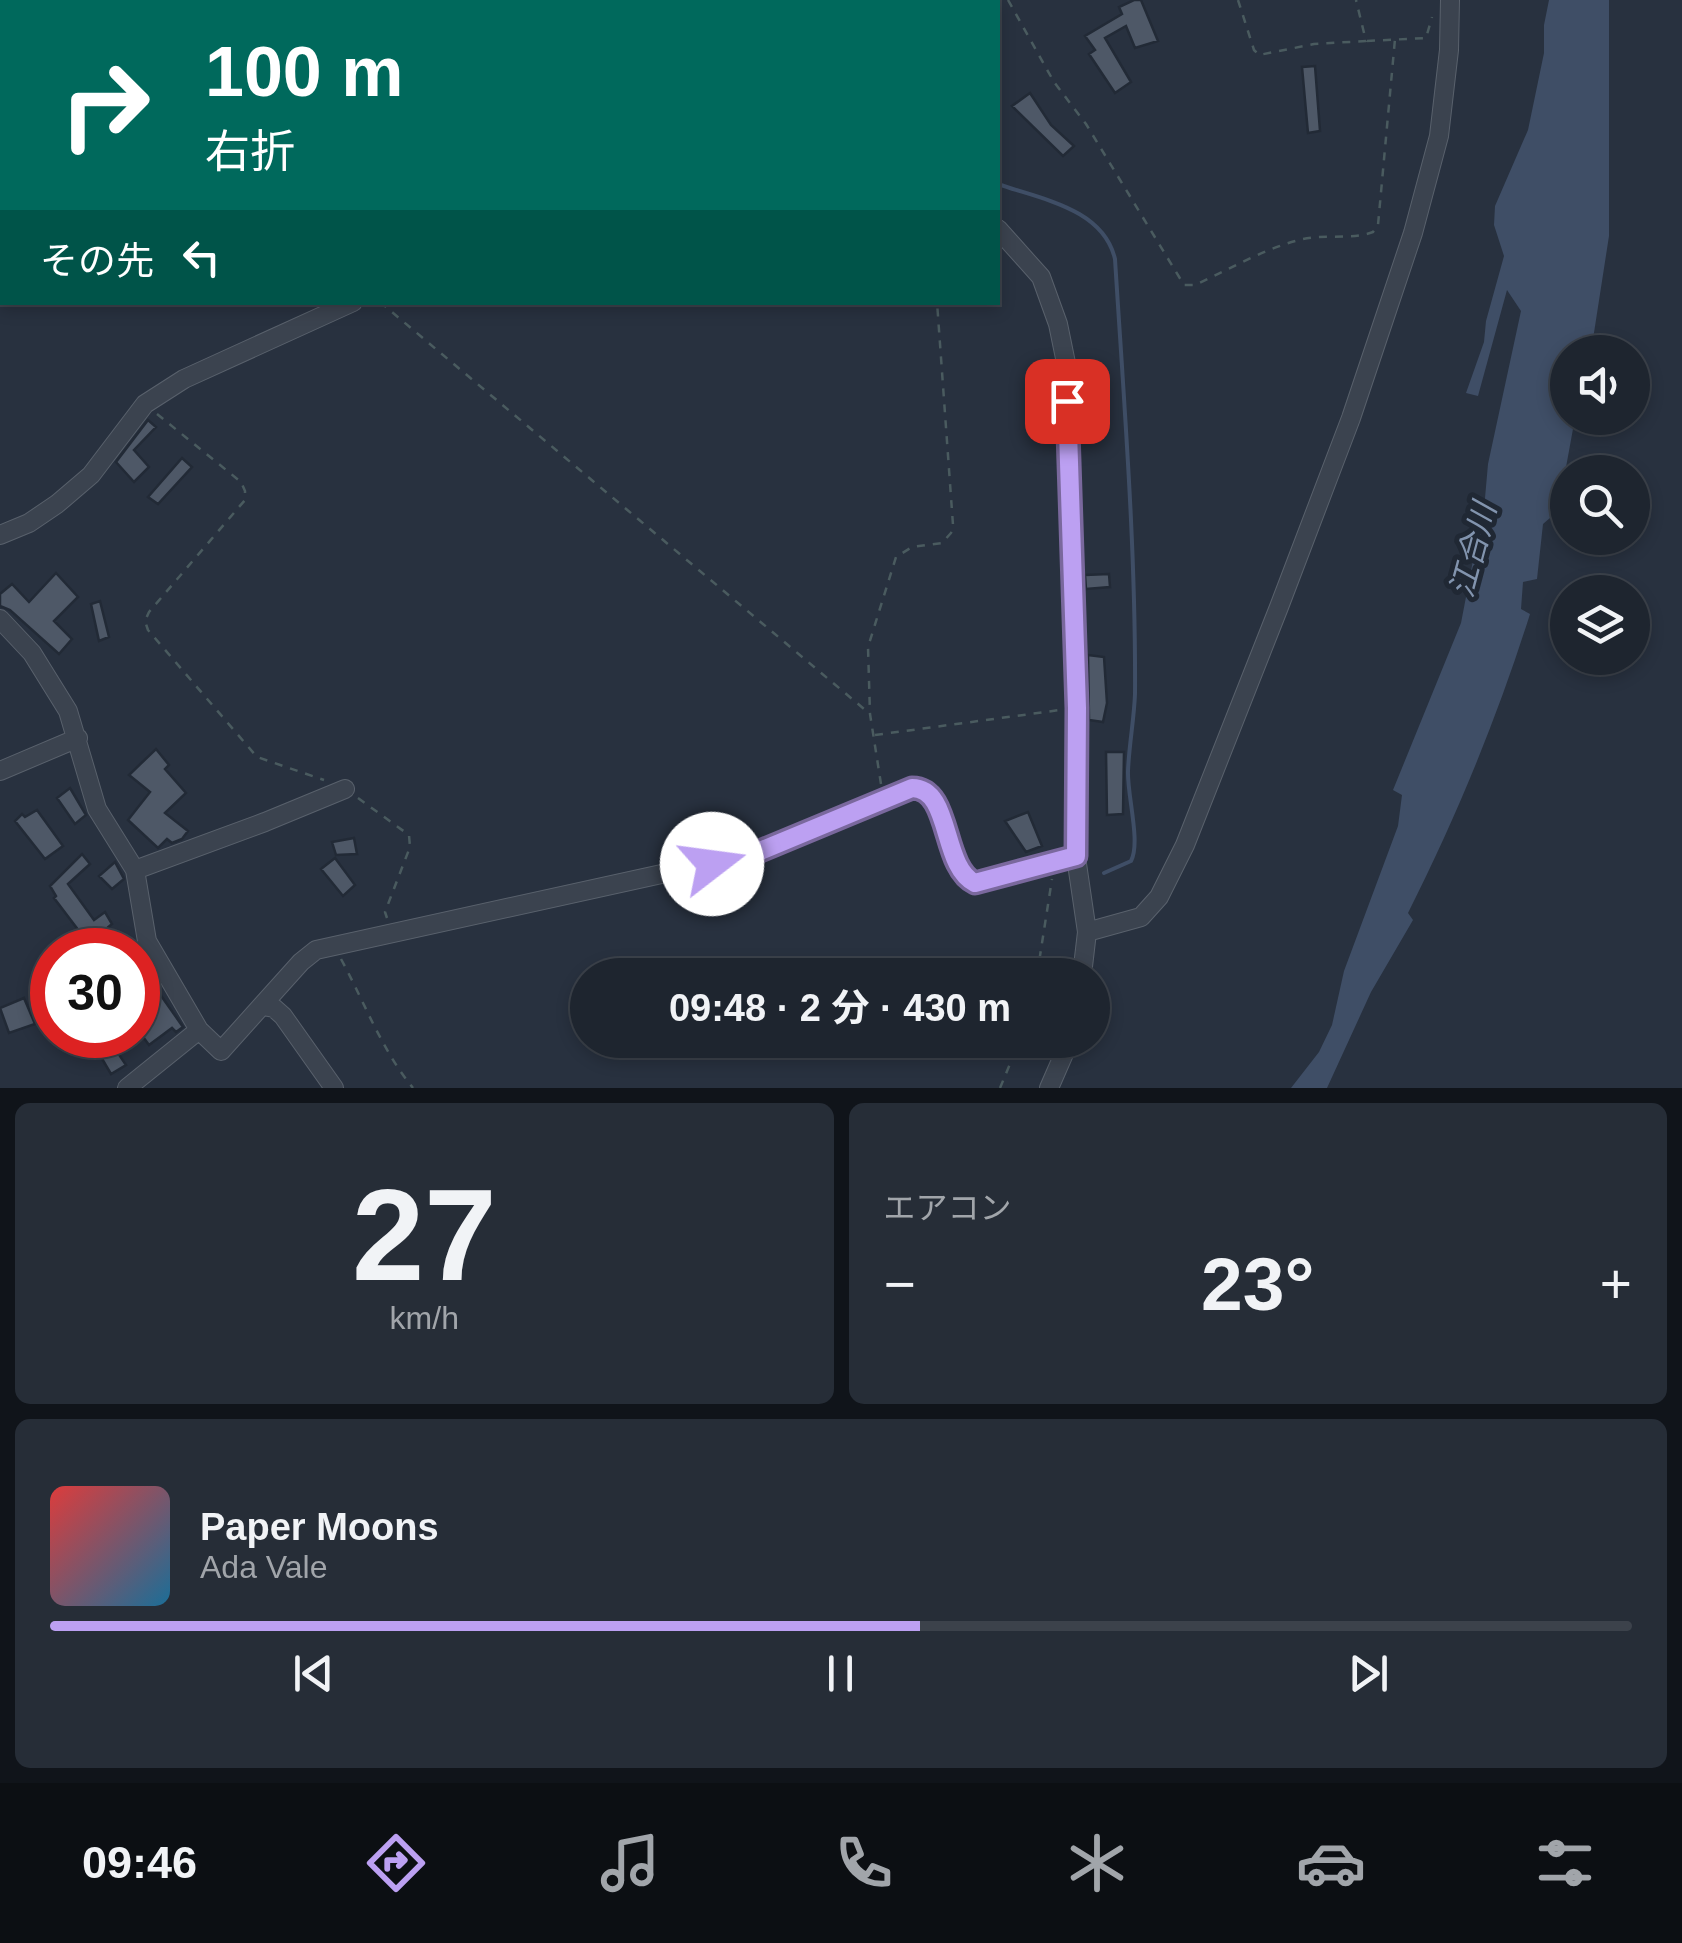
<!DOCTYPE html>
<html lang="ja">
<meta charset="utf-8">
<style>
:root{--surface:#1e252f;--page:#262d37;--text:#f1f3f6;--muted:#a1a5aa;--line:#3c424b;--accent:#bca0f2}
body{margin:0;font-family:Arial,"Noto Sans JP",sans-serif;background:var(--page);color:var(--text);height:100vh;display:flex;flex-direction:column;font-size:38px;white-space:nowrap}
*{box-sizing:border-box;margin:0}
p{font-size:32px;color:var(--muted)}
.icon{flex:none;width:55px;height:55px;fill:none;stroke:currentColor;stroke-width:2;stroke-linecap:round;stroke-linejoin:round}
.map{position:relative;height:1088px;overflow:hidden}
.details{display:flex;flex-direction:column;gap:15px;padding:15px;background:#10141a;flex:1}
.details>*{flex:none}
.guide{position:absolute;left:0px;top:0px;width:1000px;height:305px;box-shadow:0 5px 15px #0003,0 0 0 2px var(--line);background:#00695c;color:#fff;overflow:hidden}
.controls{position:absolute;left:1550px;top:335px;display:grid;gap:20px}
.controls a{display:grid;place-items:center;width:100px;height:100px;border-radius:50%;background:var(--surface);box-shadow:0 5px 15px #0003,0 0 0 2px var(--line);font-size:50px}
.speed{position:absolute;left:30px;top:928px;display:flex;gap:20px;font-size:50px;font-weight:700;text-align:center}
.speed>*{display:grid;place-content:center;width:130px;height:130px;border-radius:50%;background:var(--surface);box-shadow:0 5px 15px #0003,0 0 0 2px var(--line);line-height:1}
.speed .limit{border:15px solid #d22;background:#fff;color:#111}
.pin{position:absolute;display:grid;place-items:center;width:85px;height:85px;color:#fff;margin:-42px;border-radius:20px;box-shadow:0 5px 15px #0006}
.me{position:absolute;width:110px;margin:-55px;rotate:75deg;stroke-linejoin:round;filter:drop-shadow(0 0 8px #0008)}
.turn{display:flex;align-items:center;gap:35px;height:210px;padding:0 40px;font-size:45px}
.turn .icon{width:130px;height:130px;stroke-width:2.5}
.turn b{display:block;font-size:70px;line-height:85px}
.then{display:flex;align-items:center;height:95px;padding:0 40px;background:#0003;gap:20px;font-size:38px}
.big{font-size:75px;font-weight:700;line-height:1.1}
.details .widget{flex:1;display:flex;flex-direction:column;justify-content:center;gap:15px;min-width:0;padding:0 35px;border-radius:15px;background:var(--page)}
.details .dial{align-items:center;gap:0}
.dial b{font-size:130px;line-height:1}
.song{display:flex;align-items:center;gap:30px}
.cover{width:120px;height:120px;border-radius:15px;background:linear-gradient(135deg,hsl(0 70% 55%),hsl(200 70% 35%))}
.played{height:10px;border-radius:5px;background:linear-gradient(90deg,var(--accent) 55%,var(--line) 55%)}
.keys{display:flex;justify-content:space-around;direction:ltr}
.heat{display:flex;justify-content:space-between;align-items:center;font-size:55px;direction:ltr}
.details .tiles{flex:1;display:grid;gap:15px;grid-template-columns:1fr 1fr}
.widget:last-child{grid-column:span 2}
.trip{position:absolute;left:570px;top:958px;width:540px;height:100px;border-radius:50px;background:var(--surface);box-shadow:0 5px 15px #0003,0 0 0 2px var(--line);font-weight:700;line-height:100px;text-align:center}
.menu{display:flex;height:160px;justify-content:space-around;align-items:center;background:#0c0f13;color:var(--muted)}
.menu .icon{width:70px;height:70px}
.menu .selected{color:var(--accent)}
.menu b{font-size:45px;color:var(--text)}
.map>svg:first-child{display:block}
.water{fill:#3f4e66}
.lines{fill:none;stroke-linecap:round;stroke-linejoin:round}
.stream{stroke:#3f4e66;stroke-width:4}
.building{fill:#4e5867;stroke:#222a36;stroke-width:2.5}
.street-casing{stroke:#59616c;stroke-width:20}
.path{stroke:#4a5b5f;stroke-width:2.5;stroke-dasharray:8 8;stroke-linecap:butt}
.street{stroke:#3b434f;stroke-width:18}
.route-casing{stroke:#7a689d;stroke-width:25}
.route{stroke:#bca0f2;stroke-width:18}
.labels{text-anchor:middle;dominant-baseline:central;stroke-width:10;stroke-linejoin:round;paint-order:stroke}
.water-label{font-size:32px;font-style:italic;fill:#8294ae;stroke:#202834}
</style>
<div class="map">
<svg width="1682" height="1088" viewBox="0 0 1682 1088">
<rect width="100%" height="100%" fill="#28313f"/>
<path class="water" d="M1549 0H1609V236L1591 352H1568V418H1575L1558 511 1543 524 1537 579 1523 582 1521 609 1530 614C1498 716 1456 818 1408 913L1413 920 1371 992 1327 1088H1291L1319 1052 1332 1025 1344 971 1398 826 1402 795 1393 790 1461 623 1485 498 1488 464 1521 311 1507 290 1478 396 1466 393 1484 342 1486 321 1504 256 1494 225 1495 206 1528 130 1544 53V25Z"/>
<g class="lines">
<path class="stream" d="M836 0 838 2
M998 184C1040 199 1103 208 1115 259 1124 403 1136 549 1135 694 1134 720 1129 745 1128 771 1127 795 1141 842 1131 861L1104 873"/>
</g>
<path class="building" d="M1134 0H1141L1158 41 1135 48 1126 26 1105 38 1131 82 1115 93 1089 54 1095 50 1085 36 1122 14 1119 7Z
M1315 66 1320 131 1308 133 1302 67Z
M1030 93 1051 125 1074 146 1063 156 1012 106Z
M148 420 156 427 134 450 149 467 134 482 116 462Z
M182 458 192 467 158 504 148 497Z
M56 573 78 597 54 621 72 639 59 654 10 610 0 606V594L12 584 29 602Z
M1109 574 1110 587 1086 589 1085 575Z
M100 601 109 637 99 641 91 604Z
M1088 655 1104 657 1107 703 1103 722 1089 720Z
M156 749 169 765 165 769 186 793 165 813 188 831 182 839 172 843 167 839 158 848 128 820 150 792 129 775Z
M1106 752H1124L1123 814 1107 815Z
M70 788 86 815 75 824 57 798Z
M37 810 63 846 45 859 15 821 22 814 25 817Z
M1028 812 1042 846 1026 852 1005 821Z
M354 838 357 854 336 855 332 842Z
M82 854 90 864 68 884 94 920 105 912 112 924 100 934 109 950H84L77 938 82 935 54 898 56 896 50 886Z
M335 858 355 885 343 896 321 869Z
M115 862 124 879 112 889 99 876Z
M155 987 183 1027 176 1032 172 1028 149 1045 138 1030 145 1024 138 1012V999Z
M24 998 35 1024 9 1033 0 1008Z
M88 1035H106L126 1065 111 1074Z"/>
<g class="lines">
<g class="street-casing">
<path id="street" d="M821 0 822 2
M986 2 990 0
M998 229 1041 277 1058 324 1066 363 1077 708 1076 857 1087 932 1082 975
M0 535 29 523 57 504 91 475 145 404 184 379 353 302
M0 619 32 653 68 711 97 809 135 870 147 941 199 1030 127 1088
M0 771 78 738
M135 870 265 822 345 789
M1087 932 1141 917 1159 897 1185 845 1279 607 1351 418 1413 233 1439 136 1449 50 1450 0
M263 1006 274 1008 283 1016 334 1088
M199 1030 221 1051 301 962 316 950 748 855 912 789C952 789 941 867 975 883L1076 857
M1049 1088 1070 1040"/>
</g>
<path class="path" d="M232 0 234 2
M1008 0 1054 82 1086 124 1184 285H1195C1230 269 1265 248 1303 239 1326 234 1352 240 1373 232L1378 225 1395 39
M1238 0 1254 50 1259 55 1314 44 1366 41 1356 0
M1367 41 1426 38 1432 17
M380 302 870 714
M157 414 241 482 245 491V500L149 612 145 621 148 630 257 757 324 780
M875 735 1060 710
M881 784 870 714 868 647 896 557 912 547 942 543 951 533 953 525 937 302
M358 798 409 835 410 847 385 912 387 918
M341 959C365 1003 381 1049 413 1088
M1037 975 1052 879
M1000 1088 1020 1040"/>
<use href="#street" class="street"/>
</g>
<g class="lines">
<g class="route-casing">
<path id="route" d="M712 864 748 856 912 788C952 788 941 867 975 883L1076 856 1077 708 1067 401"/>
</g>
<use href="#route" class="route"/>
</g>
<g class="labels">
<g class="water-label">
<text transform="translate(1473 550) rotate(-75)">江合川</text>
</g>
</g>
</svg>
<div class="controls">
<a><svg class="icon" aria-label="sound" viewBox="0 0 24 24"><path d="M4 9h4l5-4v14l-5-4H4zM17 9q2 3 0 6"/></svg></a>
<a><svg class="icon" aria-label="search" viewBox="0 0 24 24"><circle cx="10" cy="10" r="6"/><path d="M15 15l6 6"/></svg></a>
<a><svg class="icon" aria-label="layers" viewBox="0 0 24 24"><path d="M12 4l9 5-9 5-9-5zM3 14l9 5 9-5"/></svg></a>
</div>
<div class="speed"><div class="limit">30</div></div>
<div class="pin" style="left:1067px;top:401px;background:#d93025"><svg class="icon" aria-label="arrive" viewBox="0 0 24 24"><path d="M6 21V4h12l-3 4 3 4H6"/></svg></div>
<svg class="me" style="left:712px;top:864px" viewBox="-20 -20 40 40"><circle r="19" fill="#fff"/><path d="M0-13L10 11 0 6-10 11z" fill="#bca0f2"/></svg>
<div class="trip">09:48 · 2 分 · 430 m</div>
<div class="guide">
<div class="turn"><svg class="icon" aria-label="right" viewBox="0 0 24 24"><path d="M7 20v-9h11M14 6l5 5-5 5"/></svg><div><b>100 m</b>右折</div></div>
<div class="then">その先<svg class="icon" aria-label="left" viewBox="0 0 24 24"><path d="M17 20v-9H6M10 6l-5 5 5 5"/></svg></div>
</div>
</div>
<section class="details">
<div class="tiles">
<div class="widget dial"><b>27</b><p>km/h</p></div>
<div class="widget"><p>エアコン</p>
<div class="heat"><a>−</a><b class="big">23°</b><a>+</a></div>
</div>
<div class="widget">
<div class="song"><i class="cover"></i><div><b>Paper Moons</b><p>Ada Vale</p></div></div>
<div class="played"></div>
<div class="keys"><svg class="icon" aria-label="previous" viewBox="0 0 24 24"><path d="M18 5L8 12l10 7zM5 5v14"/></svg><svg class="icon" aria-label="pause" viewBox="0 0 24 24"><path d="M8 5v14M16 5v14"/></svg><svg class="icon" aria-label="next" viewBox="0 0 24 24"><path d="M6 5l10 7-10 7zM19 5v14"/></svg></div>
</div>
</div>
</section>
<nav class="menu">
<b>09:46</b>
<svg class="icon selected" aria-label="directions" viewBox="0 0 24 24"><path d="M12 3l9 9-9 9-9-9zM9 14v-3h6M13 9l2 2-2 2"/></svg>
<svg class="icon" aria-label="music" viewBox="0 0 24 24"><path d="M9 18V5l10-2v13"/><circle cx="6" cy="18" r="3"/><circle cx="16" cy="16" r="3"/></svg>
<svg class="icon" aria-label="phone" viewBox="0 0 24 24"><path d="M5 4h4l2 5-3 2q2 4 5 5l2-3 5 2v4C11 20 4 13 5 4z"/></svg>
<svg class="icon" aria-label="climate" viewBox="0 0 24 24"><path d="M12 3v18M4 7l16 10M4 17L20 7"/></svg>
<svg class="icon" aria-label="car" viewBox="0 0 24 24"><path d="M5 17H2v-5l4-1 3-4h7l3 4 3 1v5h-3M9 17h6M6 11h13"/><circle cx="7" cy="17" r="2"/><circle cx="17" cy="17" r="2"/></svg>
<svg class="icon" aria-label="filters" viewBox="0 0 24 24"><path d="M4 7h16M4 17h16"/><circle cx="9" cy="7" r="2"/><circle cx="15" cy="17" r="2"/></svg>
</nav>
